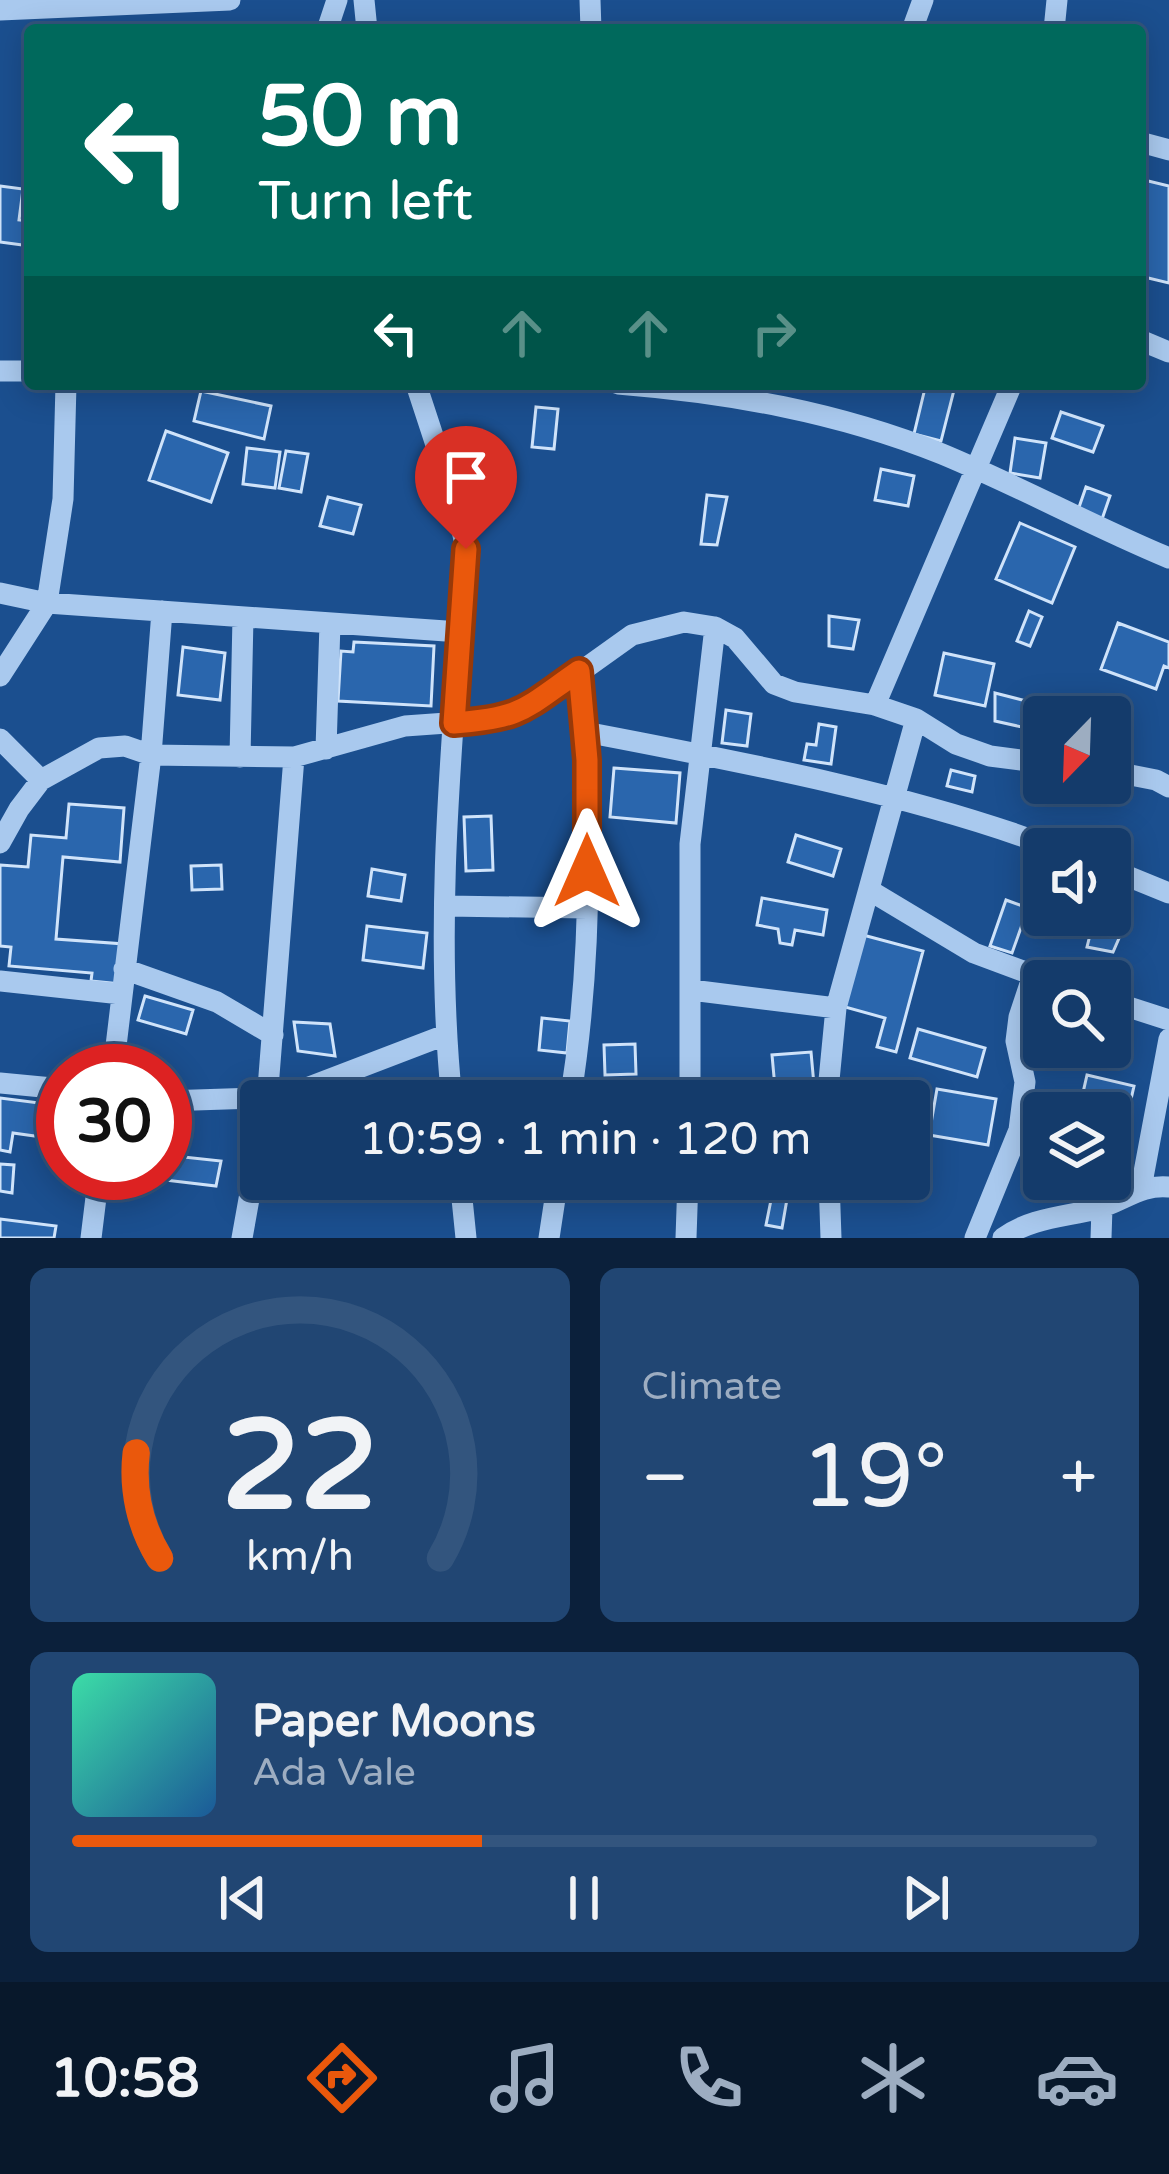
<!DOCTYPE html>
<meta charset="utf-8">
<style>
:root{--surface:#143b6b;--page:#214673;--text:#f1f3f6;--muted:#9dadc1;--line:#33557e;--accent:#ea580c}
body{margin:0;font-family:"Varela Round",sans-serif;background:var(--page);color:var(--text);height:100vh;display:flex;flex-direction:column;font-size:45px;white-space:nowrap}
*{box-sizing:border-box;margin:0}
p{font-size:39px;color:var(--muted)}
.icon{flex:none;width:66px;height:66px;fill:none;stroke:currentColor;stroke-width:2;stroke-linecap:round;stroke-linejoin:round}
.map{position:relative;height:1238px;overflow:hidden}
.side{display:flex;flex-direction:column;gap:30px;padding:30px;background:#0b203b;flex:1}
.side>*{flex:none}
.top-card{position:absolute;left:24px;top:24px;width:1122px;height:366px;border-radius:12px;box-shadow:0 6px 30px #0003,0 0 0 3px var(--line);background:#00695c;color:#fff;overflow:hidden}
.needle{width:78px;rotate:203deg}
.tools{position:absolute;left:1023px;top:696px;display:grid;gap:24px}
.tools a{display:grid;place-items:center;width:108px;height:108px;border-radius:12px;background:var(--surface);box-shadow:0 6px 30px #0003,0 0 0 3px var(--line);font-size:60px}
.speed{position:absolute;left:36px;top:1044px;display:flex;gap:24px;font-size:60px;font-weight:700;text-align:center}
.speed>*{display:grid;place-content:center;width:156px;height:156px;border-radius:50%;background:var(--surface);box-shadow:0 6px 30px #0003,0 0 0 3px var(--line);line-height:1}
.speed .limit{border:18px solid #d22;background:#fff;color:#111}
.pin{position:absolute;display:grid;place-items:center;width:102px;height:102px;color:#fff;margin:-123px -51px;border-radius:50% 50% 50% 0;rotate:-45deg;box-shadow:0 0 12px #0007}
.pin .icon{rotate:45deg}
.me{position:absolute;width:132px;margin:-66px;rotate:0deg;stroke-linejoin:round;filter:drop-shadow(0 0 9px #0008)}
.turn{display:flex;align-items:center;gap:42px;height:252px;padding:0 36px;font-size:54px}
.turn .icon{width:156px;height:156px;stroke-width:2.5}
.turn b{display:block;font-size:84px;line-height:102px}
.lanes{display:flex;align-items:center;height:114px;padding:0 36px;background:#0003;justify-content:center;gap:60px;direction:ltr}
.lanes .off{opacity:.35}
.big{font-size:90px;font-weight:600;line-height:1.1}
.side .card{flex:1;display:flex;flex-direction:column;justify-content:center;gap:18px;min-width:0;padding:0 42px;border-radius:18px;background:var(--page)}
.side .dial{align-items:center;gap:0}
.dial svg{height:312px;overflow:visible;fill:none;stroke:var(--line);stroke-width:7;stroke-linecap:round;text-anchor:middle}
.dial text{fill:var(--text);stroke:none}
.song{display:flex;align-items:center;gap:36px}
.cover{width:144px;height:144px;border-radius:18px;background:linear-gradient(135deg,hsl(160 70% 55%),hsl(210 70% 35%))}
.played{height:12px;border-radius:6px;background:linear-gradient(90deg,var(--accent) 40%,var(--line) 40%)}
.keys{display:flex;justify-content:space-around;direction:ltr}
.heat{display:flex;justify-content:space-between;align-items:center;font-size:66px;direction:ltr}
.side .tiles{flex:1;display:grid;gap:30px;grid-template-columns:1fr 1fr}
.card:last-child{grid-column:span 2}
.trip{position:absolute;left:240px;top:1080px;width:690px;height:120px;border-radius:12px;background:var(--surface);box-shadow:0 6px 30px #0003,0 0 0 3px var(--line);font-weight:600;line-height:120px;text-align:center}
.tabs{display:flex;height:192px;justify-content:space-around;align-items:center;background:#08182b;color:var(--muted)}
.tabs .icon{width:84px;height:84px}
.tabs .active{color:var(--accent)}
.tabs b{font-size:54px;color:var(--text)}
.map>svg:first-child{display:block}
.building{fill:#2a66ad;stroke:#cfe3fa;stroke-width:3}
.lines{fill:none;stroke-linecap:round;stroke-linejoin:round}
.minor{stroke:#a9c9ee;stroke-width:21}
.route-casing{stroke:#983908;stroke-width:30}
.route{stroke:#ea580c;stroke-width:21}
</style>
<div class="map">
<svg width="1169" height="1238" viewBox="0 0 1169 1238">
<rect width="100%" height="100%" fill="#1b4f8f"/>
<path class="building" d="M1140 179 1169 186V283L1140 276Z
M0 186 23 189 19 220 30 221V246L0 242Z
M926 384 955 386 941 441 914 434Z
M201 391 271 406 264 439 194 421Z
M536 407 558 409 554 449 532 447Z
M1061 412 1103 426 1093 452 1052 438Z
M166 431 228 453 211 502 149 480Z
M1015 438 1046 443 1040 478 1010 473Z
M247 448 280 452 275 488 243 484Z
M286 451 308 454 301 492 279 488Z
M881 469 914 476 908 506 875 500Z
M1086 487 1110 496 1101 522 1077 513Z
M707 495 727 497 717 545 701 544Z
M328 497 361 505 353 534 320 526Z
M1020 523 1075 547 1052 603 996 579Z
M1029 611 1042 617 1030 646 1017 641Z
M829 616 859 620 853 649 829 646Z
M1118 623 1169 642V668L1164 666 1156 689 1101 669Z
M354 642 434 646 431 706 338 701 341 651 353 652Z
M183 647 225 653 220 700 178 695Z
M944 653 994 664 985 706 935 695Z
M995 693 1038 704 1031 729 995 721Z
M726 710 751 714 747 746 722 743Z
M819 724 836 727 831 764 804 760 807 744 816 745Z
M614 768 680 773 676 823 610 817Z
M951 770 975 776 972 792 947 786Z
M69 804 124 808 120 862 63 857 56 939 124 944 121 984 91 981 92 973 9 966 11 947 0 946V865L28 867 31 835 66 838Z
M491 816 493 870 466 871 464 817Z
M796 835 841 849 833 876 788 862Z
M221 865 222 889 192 890 191 866Z
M372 869 405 875 401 901 368 896Z
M762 898 827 910 823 935 795 930 792 945 780 943 778 929 757 925Z
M1006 900 1028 908 1012 953 990 946Z
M1110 904 1130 913 1113 952 1087 947 1095 915H1110Z
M367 926 427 933 423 968 363 960Z
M863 935 923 951 896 1052 877 1047 885 1018 845 1007Z
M145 996 193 1010 186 1034 138 1020Z
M542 1018 570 1021 567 1053 539 1050Z
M294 1022 330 1024 335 1056 298 1051Z
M918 1029 985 1048 977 1077 910 1058Z
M635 1044 636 1074 605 1075 604 1045Z
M811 1052 814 1085 775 1088 772 1055Z
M1087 1075 1134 1086 1127 1117 1080 1106Z
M937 1089 996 1099 988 1145 929 1135Z
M0 1098 63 1106V1140L13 1133 10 1152 0 1150Z
M165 1155 221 1161 216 1186 148 1178 149 1173H165Z
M0 1164 14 1165 12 1193 0 1191Z
M772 1195 787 1199 782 1228 766 1225Z
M0 1219 56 1226 54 1238H0Z"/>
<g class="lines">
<path class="minor" d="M364 0 367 30
M590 0 591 30
M0 10 230 0
M327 30 337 0
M912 30 923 0
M1054 30 1057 0
M1140 142 1169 150
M1140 340 1169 352
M0 371H30
M416 384 458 512 466 549C453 732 433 918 452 1101
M618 384C729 393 838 412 942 454 1019 486 1092 526 1169 558
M0 593 47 603 460 632
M0 676 47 603 63 499 66 384
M875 705 1012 384
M585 732C737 761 913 794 1057 849
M0 739 41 780
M326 749 330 623
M240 757 243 617
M1110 771 1156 780 1169 787
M0 843 19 809 41 780 99 748 125 746 151 755 294 757 405 726 503 719 527 710 632 635 684 622 715 627 735 638 774 684 795 692 875 705 916 719 956 744 990 756 1044 763
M1110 869 1169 893
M869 890 974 953 1050 981
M447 906 587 908
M124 969 217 1002 273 1035
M0 981 121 994
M691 990 836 1008
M1110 1001 1169 1020
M113 1071 151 755 162 611
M0 1083 63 1089
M165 1101 283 1097 445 1035
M267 1101 294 757
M570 1101C593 959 592 815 579 671
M690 1101V844L715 627
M827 1101 836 1008 916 719
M460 1179 466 1238
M829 1179 831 1238
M1141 1188 1169 1039
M91 1238 99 1173
M242 1238 261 1132
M549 1238 558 1179
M686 1238 688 1179
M975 1238 1019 1130 1025 1082 1016 1041 1019 1017 1033 975
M1003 1238C1030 1218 1064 1217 1096 1209 1123 1202 1140 1184 1169 1187
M1101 1238 1102 1208"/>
</g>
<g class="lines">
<g class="route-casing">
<path id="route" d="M466 549 454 723C523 718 524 709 579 671L587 760V871"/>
</g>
<use href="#route" class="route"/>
</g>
</svg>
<div class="tools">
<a><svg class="needle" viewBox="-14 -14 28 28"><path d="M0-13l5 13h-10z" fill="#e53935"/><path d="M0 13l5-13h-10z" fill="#9dadc1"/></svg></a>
<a><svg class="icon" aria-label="sound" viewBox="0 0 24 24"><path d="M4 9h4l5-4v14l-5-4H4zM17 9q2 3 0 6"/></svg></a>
<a><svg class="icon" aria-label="search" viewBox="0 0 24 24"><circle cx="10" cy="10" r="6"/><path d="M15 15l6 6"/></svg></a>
<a><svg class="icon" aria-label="layers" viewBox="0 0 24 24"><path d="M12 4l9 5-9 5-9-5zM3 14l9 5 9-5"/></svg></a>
</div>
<div class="speed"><div class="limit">30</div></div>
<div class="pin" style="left:466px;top:549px;background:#d93025"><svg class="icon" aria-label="arrive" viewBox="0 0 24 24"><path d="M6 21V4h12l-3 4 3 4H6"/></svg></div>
<svg class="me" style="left:587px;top:871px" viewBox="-20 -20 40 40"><path d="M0-17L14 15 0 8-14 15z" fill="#ea580c" stroke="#fff" stroke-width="4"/></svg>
<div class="trip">10:59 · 1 min · 120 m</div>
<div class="top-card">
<div class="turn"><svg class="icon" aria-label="left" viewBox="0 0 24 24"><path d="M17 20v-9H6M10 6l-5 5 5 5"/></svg><div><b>50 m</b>Turn left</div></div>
<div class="lanes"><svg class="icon" aria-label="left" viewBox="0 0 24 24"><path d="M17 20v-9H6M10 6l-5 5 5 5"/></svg><svg class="icon off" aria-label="ahead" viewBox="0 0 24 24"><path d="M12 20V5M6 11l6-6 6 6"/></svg><svg class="icon off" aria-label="ahead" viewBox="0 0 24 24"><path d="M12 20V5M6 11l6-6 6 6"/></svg><svg class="icon off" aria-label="right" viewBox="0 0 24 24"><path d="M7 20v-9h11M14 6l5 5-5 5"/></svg></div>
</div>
</div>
<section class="side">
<div class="tiles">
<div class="card dial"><svg viewBox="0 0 100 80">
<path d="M14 69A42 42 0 1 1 86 69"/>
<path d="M14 69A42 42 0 0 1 8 42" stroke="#ea580c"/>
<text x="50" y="56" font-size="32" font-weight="700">22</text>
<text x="50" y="72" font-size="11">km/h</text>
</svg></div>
<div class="card"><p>Climate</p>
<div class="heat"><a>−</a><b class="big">19°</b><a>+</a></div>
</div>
<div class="card">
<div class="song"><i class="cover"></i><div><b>Paper Moons</b><p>Ada Vale</p></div></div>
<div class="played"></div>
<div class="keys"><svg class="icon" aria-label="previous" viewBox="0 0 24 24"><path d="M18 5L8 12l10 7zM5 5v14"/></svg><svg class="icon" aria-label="pause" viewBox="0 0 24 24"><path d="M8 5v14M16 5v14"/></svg><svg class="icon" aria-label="next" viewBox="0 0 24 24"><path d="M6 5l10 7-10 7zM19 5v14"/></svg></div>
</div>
</div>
</section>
<nav class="tabs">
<b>10:58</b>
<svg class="icon active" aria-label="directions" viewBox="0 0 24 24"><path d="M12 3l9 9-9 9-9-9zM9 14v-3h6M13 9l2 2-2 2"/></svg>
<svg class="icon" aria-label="music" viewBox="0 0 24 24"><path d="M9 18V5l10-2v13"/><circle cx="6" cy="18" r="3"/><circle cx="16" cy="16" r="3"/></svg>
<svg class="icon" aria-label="phone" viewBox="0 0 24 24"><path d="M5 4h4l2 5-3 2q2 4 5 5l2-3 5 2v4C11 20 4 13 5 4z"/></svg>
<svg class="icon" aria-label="climate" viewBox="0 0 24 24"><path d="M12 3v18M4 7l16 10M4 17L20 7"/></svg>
<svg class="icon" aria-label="car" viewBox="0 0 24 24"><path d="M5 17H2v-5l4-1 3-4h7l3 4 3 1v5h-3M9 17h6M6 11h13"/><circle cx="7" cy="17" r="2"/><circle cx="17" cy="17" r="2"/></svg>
</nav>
